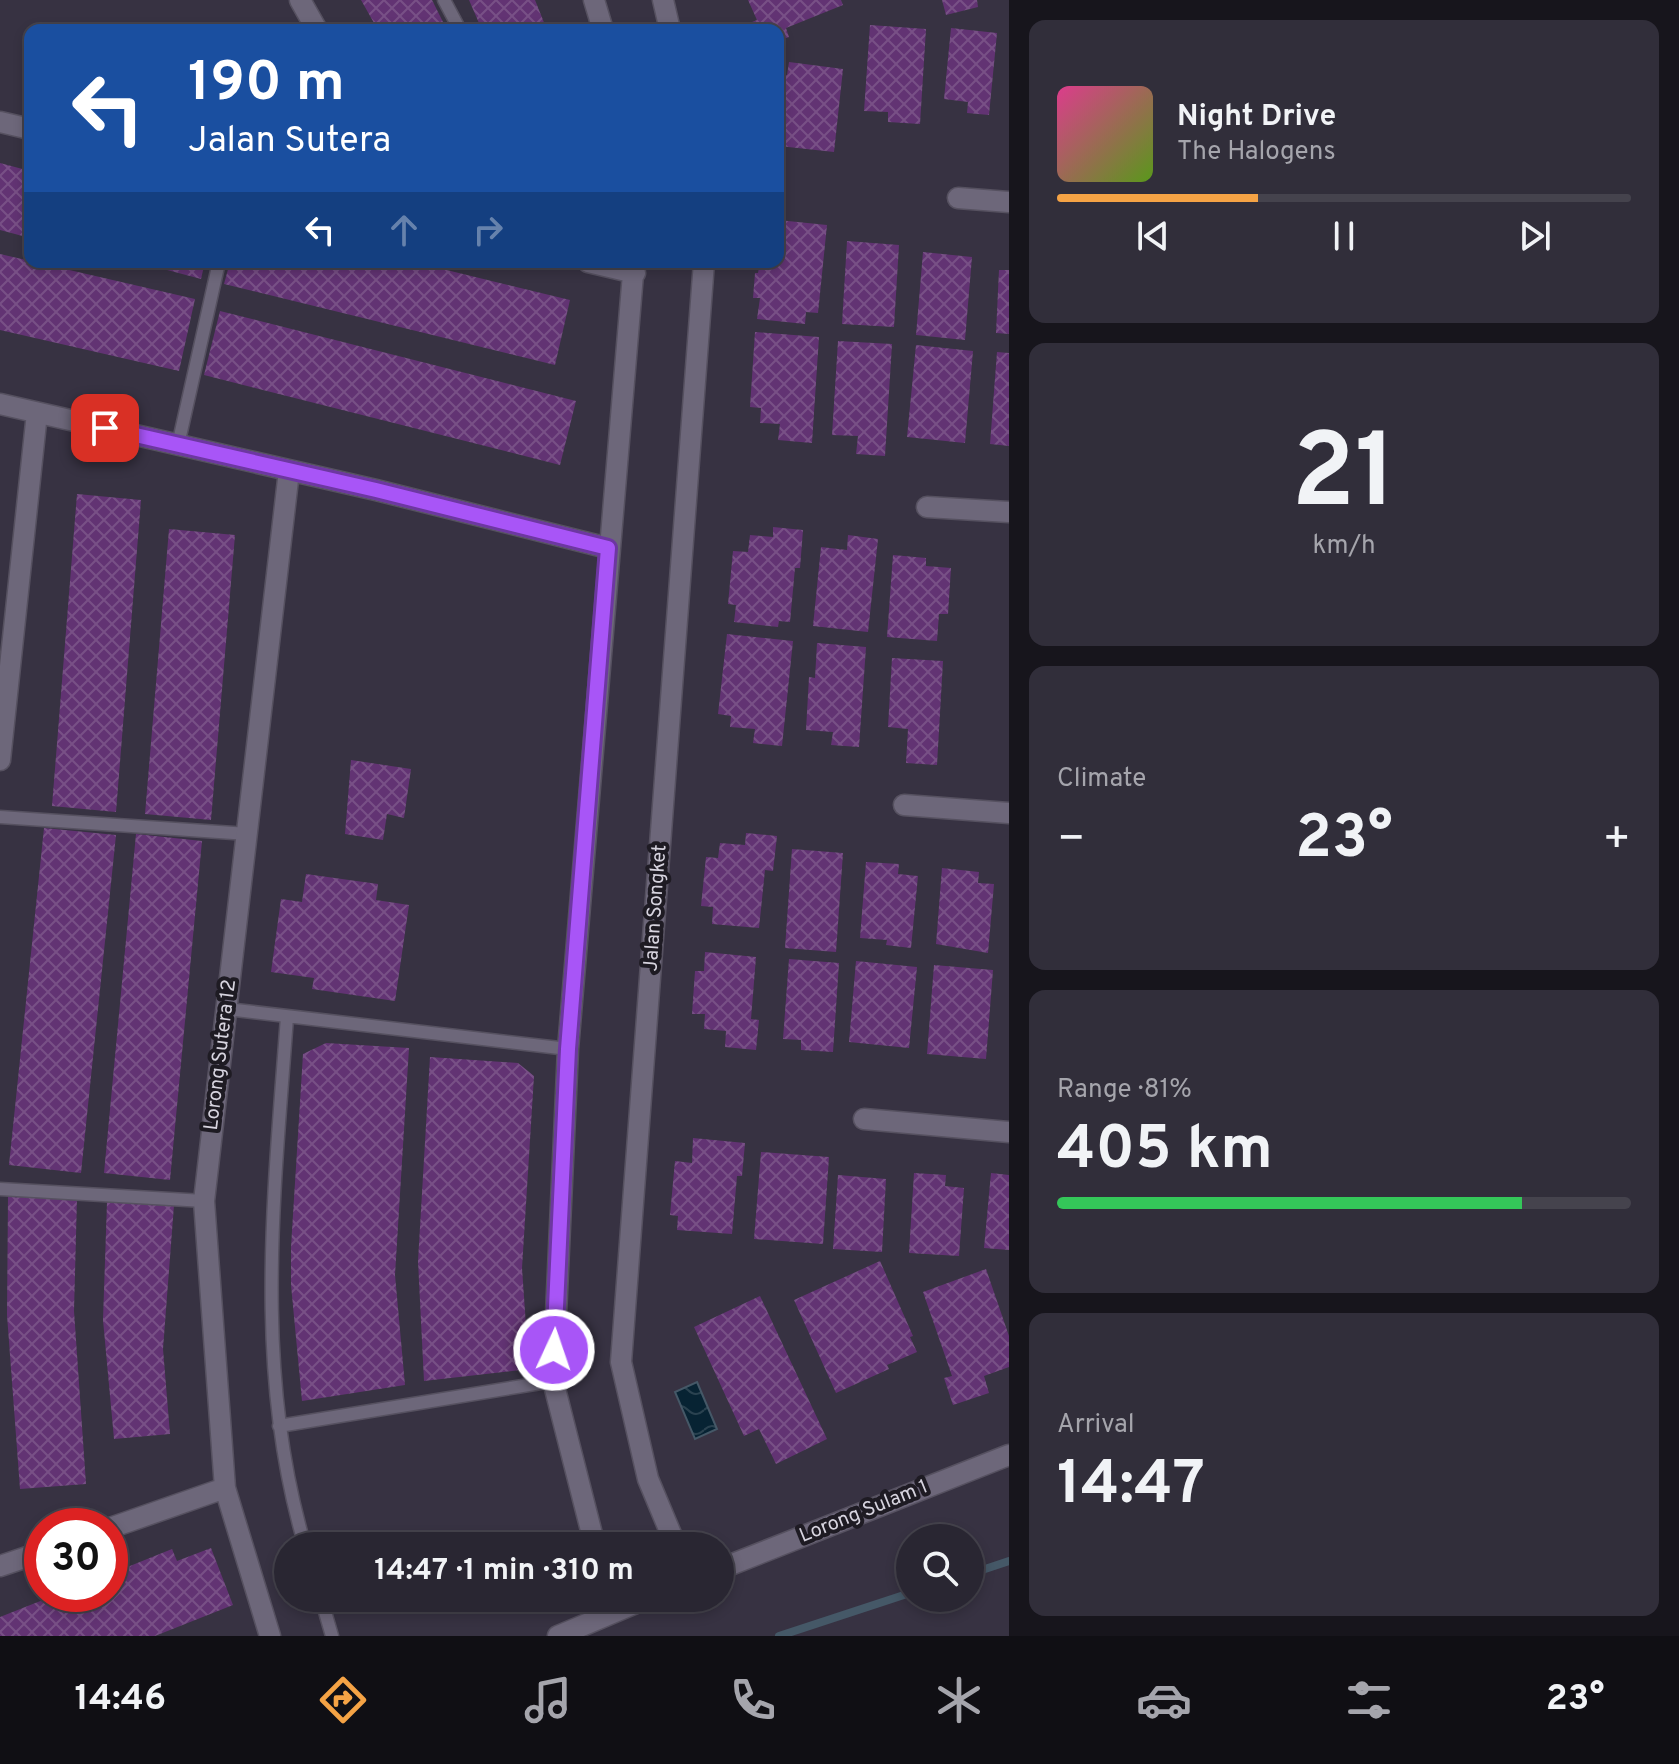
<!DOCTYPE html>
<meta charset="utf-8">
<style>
:root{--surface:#292632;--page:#312e3a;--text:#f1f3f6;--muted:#a5a5ac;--line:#45434d;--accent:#f5a345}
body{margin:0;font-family:Overpass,sans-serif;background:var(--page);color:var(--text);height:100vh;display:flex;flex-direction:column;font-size:30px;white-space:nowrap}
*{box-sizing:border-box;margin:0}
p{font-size:26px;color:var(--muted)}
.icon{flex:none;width:44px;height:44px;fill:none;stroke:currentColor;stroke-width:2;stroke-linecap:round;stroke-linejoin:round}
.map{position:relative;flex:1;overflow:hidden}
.panel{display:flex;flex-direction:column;gap:20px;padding:20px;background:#17151c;width:670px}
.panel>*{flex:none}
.guide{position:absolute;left:24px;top:24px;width:760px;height:244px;border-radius:16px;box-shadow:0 4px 12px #0003,0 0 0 2px var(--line);background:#1a4fa0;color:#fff;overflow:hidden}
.tools{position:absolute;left:896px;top:1524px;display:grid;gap:16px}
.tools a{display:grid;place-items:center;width:88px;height:88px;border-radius:50%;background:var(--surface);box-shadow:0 4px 12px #0003,0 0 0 2px var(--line);font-size:40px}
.speed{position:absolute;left:24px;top:1508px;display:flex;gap:16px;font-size:40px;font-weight:700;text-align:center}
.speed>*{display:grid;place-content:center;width:104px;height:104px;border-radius:50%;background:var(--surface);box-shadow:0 4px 12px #0003,0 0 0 2px var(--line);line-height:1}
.speed .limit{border:12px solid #d22;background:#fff;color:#111}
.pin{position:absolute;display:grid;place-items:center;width:68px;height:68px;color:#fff;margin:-34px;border-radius:16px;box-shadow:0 4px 12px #0006}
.me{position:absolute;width:88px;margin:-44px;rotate:3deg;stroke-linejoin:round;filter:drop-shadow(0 0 6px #0008)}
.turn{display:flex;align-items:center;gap:28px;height:168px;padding:0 32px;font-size:36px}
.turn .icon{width:104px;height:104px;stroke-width:2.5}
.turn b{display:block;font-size:56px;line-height:68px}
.lanes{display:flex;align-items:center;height:76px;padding:0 32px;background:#0003;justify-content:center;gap:40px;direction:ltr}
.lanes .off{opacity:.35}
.big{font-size:60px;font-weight:700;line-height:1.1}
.panel .card{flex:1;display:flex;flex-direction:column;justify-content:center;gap:12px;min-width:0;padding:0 28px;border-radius:16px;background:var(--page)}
.panel .dial{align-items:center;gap:0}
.dial b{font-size:104px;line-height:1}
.song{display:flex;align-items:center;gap:24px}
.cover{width:96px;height:96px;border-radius:12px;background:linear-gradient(135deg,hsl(330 70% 55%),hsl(90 70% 35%))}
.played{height:8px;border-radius:4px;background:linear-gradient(90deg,var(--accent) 35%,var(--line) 35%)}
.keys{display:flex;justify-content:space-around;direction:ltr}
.heat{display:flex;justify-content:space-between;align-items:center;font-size:44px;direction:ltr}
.charge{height:12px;border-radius:6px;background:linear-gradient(90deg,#34c759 81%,var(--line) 0)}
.trip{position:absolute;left:274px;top:1532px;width:460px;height:80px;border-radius:40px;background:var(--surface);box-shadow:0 4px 12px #0003,0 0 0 2px var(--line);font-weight:700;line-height:80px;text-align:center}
.menu{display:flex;height:128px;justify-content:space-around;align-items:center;background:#100f14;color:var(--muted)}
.menu .icon{width:56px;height:56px}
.menu .current{color:var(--accent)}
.menu b{font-size:36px;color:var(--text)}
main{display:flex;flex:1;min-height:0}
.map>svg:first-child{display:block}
.water{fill:url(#water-waves);stroke:#455867;stroke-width:2}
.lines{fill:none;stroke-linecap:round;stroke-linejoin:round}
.stream{stroke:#455867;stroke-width:8}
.building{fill:url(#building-cross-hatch)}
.service-casing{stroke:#565160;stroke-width:15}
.minor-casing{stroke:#565160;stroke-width:23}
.service{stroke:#6d677a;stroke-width:12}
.minor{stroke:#6d677a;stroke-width:20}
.route-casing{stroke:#6d37a1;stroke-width:20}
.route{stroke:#a855f7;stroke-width:14}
.labels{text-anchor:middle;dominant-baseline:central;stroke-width:8;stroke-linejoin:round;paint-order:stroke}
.street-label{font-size:20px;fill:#d7d4df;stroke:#1e1b23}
</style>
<main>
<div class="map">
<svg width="1009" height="1636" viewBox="0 0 1009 1636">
<defs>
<pattern id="water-waves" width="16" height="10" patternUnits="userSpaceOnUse" patternTransform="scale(2)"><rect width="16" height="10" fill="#072333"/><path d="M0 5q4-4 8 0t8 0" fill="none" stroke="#2a4250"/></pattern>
<pattern id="building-cross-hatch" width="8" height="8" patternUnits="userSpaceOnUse" patternTransform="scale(2)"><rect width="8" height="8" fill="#623373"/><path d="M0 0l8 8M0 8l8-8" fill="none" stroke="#785086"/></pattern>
</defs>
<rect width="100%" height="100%" fill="#373242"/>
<path class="water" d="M697 1382 717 1429 695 1439 675 1392Z"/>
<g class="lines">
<path class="stream" d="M970 1574 1009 1561
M779 1636 910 1593"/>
</g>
<path class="building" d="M361 0H432L447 30H378Z
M469 0H535L547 30H482Z
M748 0H841L843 5 786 28 789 37 778 41V30H750L747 24 757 20Z
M942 0H977L978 7 946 15Z
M870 25 926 29 920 124 888 122V112L864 111Z
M951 28 997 33 989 115 967 113 968 102 944 99Z
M789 62 843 69 834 152 779 146 778 74 787 75Z
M0 163 30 171V238L0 230Z
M778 220 827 225 818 313 806 312 805 324 757 319 760 298H753L755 273H758L760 262H778Z
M847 241 899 245 894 327 842 324Z
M923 252 972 257 965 340 916 335Z
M0 254 195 299 179 371 0 330Z
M137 262H205L201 279Z
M230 262H414L570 300 555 365 224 284Z
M999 270H1009V334L996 333Z
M220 311 576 401 560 465 204 375Z
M755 332 819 337 812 443 778 440 780 424 760 423 761 408 750 407Z
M838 341 892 344 885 456 856 454 858 436 832 435Z
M916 345 973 351 965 443 907 437Z
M997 352 1009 353V446L990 444Z
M77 494 141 500 116 812 52 806Z
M773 527 803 530 800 568H795L790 622 779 621 778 627 734 622 736 605 728 604 733 551 748 552 750 535 773 537Z
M169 529 235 535 211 820 145 814Z
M848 535 878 539 868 632 813 626 821 547 847 550Z
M893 555 926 558V566L951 568 948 614H939L937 641 887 637Z
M727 634 793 641 782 746 753 743 755 729 730 727 731 716 718 714Z
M817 643 866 647 859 747 831 745 833 732 806 730 809 677 815 678Z
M892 658 943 661 937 765 906 763 908 729 888 727Z
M351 760 411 769 404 818 387 814 383 840 345 834Z
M44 828 116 835 81 1173 9 1165Z
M746 833 777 836 773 871 765 870 759 928 712 924 713 907 701 906 706 857 718 858 720 843 745 845Z
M136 834 202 841 170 1180 104 1173Z
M792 849 843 853 836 952 785 948Z
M866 862 899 864 898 874 918 876 911 948 886 945 887 940 860 938Z
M942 868 979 872 978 883 994 884 988 953 936 944Z
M306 874 378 884 376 900 409 905 395 1001 312 989 314 978 271 972 281 899 302 902Z
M705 952 756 957 751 1019 759 1020 756 1050 725 1047 726 1031 704 1029 705 1014H692L695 971H704Z
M789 959 839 963 833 1052 801 1050V1040L783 1039Z
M856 961 917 967 909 1048 849 1042Z
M934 965 993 970 986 1059 927 1054Z
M326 1043 409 1048 395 1275 405 1385 302 1401 291 1285V1247L303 1054Z
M430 1057 518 1063 534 1076 522 1268 529 1369 424 1381 418 1261Z
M693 1138 745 1143 742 1176H737L732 1234 677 1230 678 1216 670 1215 675 1161 692 1163Z
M761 1152 829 1157 823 1244 754 1239Z
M914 1173 946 1175 945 1186 964 1188 959 1256 909 1253Z
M991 1173 1009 1175V1250L984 1248Z
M838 1175 886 1179 882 1252 833 1249Z
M8 1197 77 1198 74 1311 86 1484 20 1489 7 1315Z
M107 1202 174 1205 163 1349 170 1434 114 1439 103 1320Z
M880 1261 913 1336 910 1337 917 1352 887 1365 889 1369 836 1393 794 1300Z
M986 1269 1009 1336V1367L984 1376 989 1393 953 1405 944 1378 952 1376 923 1292Z
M760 1296 827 1439 776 1464 759 1429 744 1436 694 1327Z
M211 1548 233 1605 155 1636H0V1617L58 1594H110V1574L172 1549 177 1561Z"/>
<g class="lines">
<g class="service-casing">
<path id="service" d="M444 0 460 30
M178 445 219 262
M0 817 248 834
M227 1009 568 1049
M287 1017C274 1195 253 1371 305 1546
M0 1189 204 1201
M279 1426 553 1381
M321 1598 332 1636"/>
</g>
<g class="minor-casing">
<path id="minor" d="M300 0 317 30
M594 0 603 30
M663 0 670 30
M0 122 30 129
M958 198 1009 202
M588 262 635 273
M0 404 376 490 608 548
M927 507 1009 512
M0 760 37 413
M904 805 1009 813
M864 1119 1009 1132
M110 1528 225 1488
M595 1546 553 1381 568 1049 634 262
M676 1546 648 1479 621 1362 704 262
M0 1566 42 1552
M720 1569 1009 1455
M270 1636 225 1488 204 1201 289 471
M558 1636 648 1598"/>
</g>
<use href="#service" class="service"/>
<use href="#minor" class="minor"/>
</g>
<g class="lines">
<g class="route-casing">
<path id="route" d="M105 428 376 490 608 548 568 1049 554 1350"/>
</g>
<use href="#route" class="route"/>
</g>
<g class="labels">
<g class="street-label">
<text transform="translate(656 908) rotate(-86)">Jalan Songket</text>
<text transform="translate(221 1055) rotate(-83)">Lorong Sutera 12</text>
<text transform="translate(864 1512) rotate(-22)">Lorong Sulam 1</text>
</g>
</g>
</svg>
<div class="tools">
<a><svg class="icon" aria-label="search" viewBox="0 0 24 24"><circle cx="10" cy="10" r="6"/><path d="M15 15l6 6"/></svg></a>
</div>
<div class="speed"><div class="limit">30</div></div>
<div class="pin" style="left:105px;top:428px;background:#d93025"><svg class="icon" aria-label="arrive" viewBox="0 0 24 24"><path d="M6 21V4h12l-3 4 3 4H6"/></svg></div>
<svg class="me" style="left:554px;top:1350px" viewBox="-20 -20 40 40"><circle r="17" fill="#a855f7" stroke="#fff" stroke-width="3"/><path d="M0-11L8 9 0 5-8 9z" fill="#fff"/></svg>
<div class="trip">14:47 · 1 min · 310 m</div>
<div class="guide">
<div class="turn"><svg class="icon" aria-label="left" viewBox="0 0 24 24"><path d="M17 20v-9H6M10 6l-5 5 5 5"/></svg><div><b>190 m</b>Jalan Sutera</div></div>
<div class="lanes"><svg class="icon" aria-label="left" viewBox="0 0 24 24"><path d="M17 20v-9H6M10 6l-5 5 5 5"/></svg><svg class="icon off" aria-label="ahead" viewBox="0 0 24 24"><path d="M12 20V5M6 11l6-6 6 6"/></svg><svg class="icon off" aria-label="right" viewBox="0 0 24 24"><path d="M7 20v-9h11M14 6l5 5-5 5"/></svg></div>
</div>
</div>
<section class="panel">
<div class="card">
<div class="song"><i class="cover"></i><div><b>Night Drive</b><p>The Halogens</p></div></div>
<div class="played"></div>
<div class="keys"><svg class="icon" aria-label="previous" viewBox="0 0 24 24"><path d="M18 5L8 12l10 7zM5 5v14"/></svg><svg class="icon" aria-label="pause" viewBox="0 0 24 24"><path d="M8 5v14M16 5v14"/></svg><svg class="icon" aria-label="next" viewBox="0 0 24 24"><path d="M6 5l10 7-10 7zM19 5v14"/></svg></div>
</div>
<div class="card dial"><b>21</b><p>km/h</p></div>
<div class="card"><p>Climate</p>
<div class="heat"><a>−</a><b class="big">23°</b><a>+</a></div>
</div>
<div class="card"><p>Range · 81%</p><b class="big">405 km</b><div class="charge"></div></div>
<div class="card"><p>Arrival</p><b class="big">14:47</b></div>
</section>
</main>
<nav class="menu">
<b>14:46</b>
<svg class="icon current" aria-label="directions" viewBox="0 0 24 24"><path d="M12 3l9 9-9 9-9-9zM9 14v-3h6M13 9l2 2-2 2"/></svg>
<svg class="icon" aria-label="music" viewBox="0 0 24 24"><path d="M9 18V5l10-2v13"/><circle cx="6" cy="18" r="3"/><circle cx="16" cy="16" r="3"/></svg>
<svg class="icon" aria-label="phone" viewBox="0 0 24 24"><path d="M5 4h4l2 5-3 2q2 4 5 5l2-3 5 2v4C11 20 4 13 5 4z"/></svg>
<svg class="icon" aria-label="climate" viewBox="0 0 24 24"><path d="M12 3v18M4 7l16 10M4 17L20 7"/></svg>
<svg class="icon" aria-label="car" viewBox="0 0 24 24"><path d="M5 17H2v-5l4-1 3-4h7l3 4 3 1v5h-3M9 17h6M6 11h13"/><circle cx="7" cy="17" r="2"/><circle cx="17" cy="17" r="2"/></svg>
<svg class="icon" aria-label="filters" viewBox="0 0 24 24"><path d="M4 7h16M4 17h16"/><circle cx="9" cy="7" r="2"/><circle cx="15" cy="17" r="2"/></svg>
<b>23°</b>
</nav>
